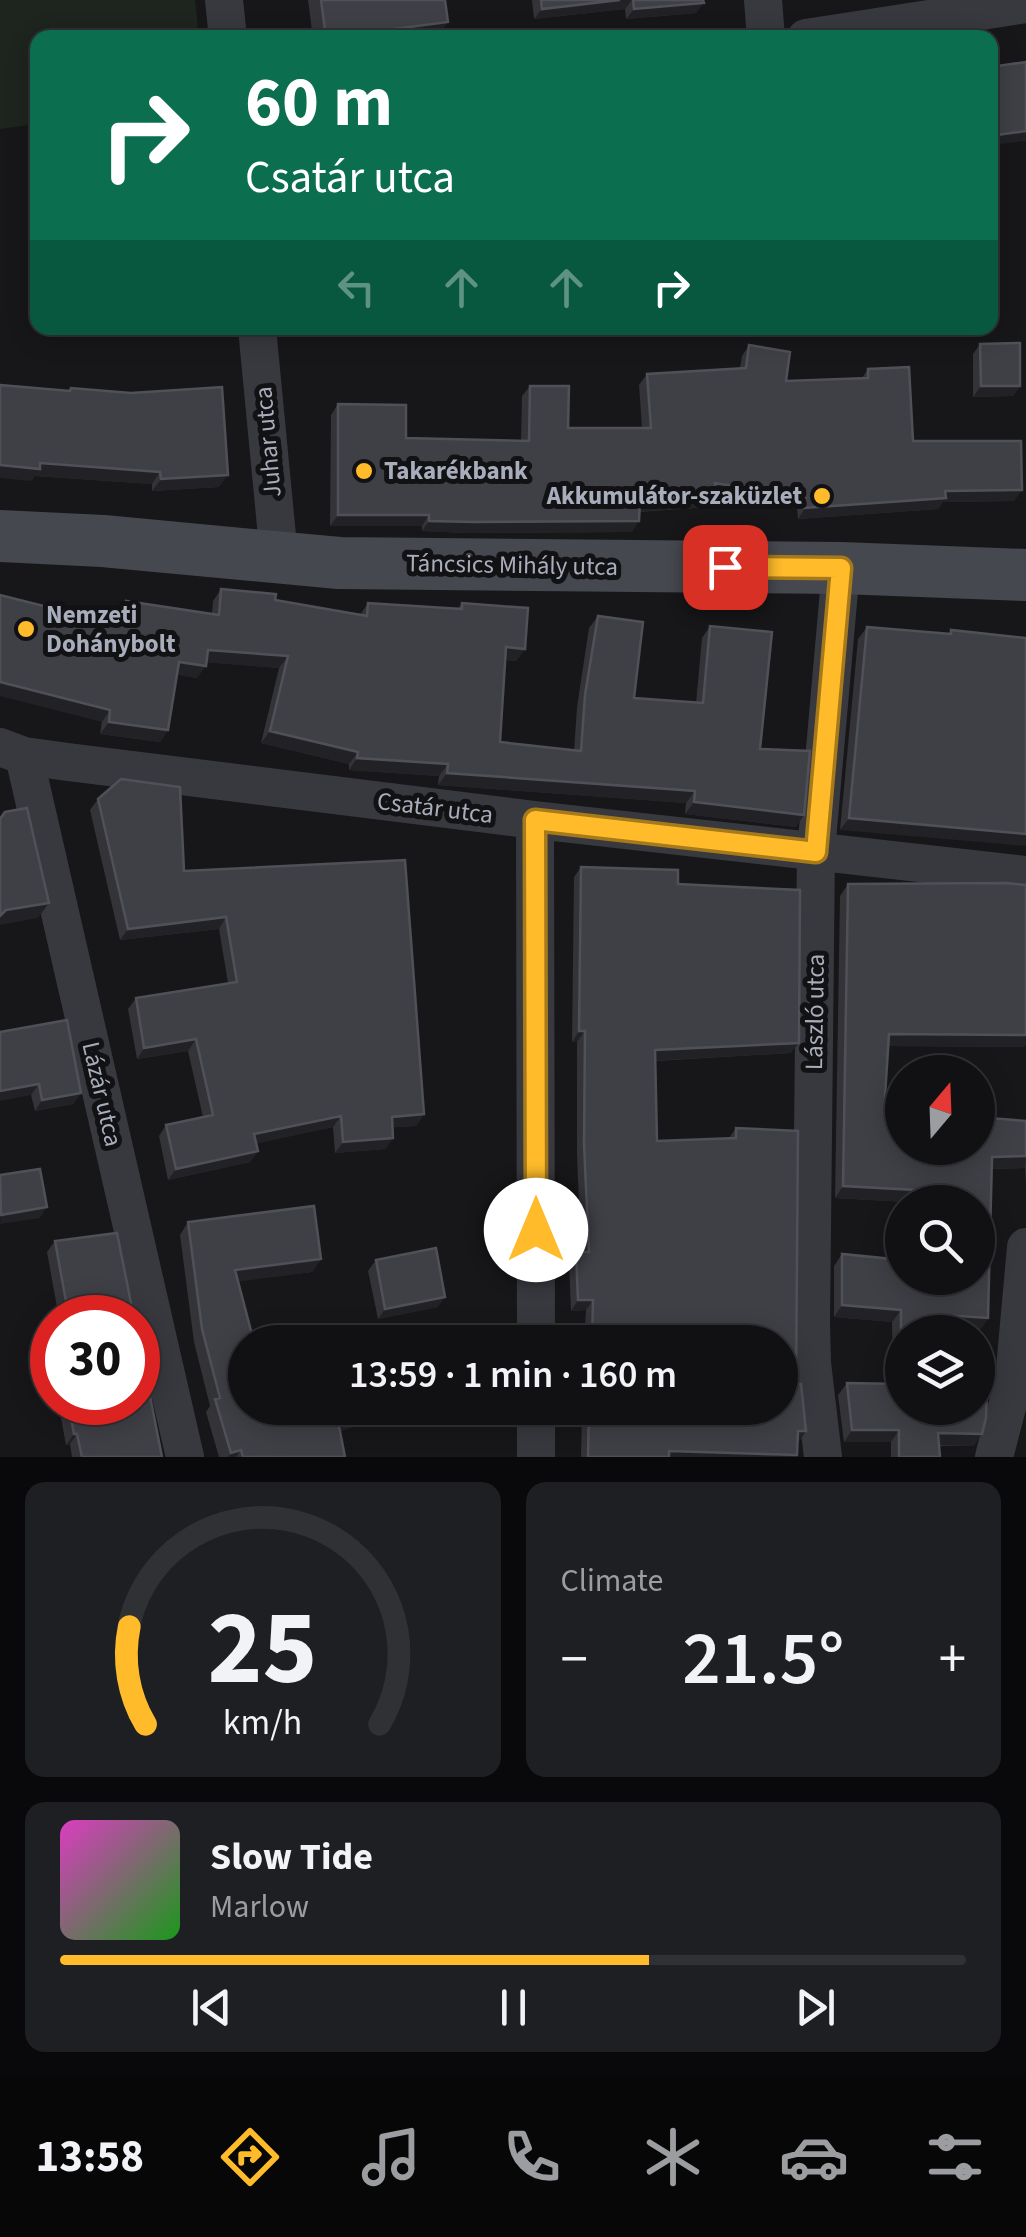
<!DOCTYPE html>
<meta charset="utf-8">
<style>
:root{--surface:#111114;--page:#1e1f22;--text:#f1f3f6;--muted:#9c9da0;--line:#303134;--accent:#ffbb2a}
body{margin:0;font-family:"Source Sans 3",sans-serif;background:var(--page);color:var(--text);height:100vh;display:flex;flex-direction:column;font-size:38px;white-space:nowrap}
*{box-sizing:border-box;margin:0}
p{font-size:32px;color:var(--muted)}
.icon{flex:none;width:55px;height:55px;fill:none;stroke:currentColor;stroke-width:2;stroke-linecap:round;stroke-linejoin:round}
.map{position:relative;height:1457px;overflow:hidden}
.sheet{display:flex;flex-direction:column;gap:25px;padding:25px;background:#09090b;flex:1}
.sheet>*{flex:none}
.banner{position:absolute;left:30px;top:30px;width:968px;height:305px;border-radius:20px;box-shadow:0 5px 25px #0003,0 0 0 2px var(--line);background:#0b6e4f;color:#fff;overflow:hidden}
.needle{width:65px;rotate:19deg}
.buttons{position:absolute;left:885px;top:1055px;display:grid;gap:20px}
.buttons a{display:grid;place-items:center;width:110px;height:110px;border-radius:50%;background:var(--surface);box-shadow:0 5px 25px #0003,0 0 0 2px var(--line);font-size:50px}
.speed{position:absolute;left:30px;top:1295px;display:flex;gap:20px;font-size:50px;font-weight:700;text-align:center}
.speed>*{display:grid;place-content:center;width:130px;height:130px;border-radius:50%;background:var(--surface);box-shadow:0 5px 25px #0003,0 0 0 2px var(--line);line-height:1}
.speed .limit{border:15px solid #d22;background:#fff;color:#111}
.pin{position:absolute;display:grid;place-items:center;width:85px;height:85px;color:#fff;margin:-42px;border-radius:20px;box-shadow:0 5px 15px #0006}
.me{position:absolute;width:110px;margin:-55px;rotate:0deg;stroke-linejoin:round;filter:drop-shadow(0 0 8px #0008)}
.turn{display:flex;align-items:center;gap:35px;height:210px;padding:0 50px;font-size:45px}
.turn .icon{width:130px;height:130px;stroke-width:2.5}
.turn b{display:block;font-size:70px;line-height:85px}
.lanes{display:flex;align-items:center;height:95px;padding:0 50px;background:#0003;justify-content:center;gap:50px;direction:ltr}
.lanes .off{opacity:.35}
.big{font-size:75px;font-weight:600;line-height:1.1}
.sheet .widget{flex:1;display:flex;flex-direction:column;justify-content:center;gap:15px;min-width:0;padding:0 35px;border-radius:20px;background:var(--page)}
.sheet .dial{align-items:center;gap:0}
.dial svg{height:260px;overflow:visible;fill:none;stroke:var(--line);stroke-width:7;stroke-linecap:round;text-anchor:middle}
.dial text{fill:var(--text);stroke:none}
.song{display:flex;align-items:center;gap:30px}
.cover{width:120px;height:120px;border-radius:15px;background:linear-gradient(135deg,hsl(310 70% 55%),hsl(120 70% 35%))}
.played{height:10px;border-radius:5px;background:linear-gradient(90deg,var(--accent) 65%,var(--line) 65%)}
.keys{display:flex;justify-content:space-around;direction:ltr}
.heat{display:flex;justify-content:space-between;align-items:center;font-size:55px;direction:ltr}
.sheet .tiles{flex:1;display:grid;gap:25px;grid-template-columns:1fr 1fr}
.widget:last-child{grid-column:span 2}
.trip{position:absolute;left:228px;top:1325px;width:570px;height:100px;border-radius:50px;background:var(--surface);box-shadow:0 5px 25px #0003,0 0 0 2px var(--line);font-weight:600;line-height:100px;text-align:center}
.tab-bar{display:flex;height:160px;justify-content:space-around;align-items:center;background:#070708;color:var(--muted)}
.tab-bar .icon{width:70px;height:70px}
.tab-bar .selected{color:var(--accent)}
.tab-bar b{font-size:45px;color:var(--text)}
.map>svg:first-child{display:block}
.green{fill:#1d251e}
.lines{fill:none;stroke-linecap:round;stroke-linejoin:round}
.street{stroke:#38393f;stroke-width:38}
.secondary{stroke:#46484f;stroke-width:52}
.wall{fill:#333338}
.shaded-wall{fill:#222226}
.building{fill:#3f4046;stroke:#505158;stroke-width:2.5}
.route-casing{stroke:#a67a1b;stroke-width:25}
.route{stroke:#ffbb2a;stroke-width:18}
.poi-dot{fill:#ffbb2a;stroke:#121215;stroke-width:4}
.labels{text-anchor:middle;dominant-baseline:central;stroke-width:10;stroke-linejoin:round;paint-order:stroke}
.street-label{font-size:25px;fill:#a8adbb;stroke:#121215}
.poi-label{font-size:25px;font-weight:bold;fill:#a8adbb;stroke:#121215;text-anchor:start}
</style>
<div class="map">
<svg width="1026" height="1457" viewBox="0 0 1026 1457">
<rect width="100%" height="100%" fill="#17171a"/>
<path class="green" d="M0 0H195L199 37 38 38 37 124 0 129Z"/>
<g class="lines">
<path class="street" d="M224 0 228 38
M763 0 766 38
M806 38 1026 4
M257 328 279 557
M0 747 24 756 68 762 535 820 1026 875
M24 756 185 1457
M535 820 536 1342
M536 1408V1457
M823 1457 812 1363 811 1323 816 851 841 568
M994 1457 1014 1380 1026 1247"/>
<path class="secondary" d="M0 536 103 541 339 563 841 568 1026 575"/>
</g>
<path class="wall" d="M308 0H445L448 22 437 37 313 38Z
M532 0H703L696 13 626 19 625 9 534 19Z
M980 344 1020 386 1013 396 973 397V354Z
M749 345 786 381 862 378 868 369 913 441 1014 501 943 502 938 509 798 519 797 508 716 495 709 507 639 512 632 532 466 533 422 531V526H330L331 415 338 404 406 438 521 441 522 396 530 386 568 428H642L639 385 647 374 740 368 742 356Z
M71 388 219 487 152 491V484L35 476 31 481Z
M221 589 360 615 368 603 458 608 462 603 525 649 516 661 506 660 500 742 574 751 577 707 589 628 598 616 634 698 696 703 702 638 710 626 760 749 796 827 685 814 686 803 438 785 439 776 349 770V764L261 743 279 668 206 662 197 678 177 674 168 730 160 742 100 734 118 613 126 601 212 614 213 601Z
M867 627 949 634 951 630 1026 638 840 830 858 639Z
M98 799 184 871 424 1114 416 1126 392 1127 393 1138 385 1149 335 1153 333 1127 256 1143 258 1151 250 1162 168 1180 159 1136 166 1125 203 1117 188 1051 137 1059 128 1009 136 998 228 983 219 929 120 940 90 810Z
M581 867 678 884 791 1053 656 1061 657 1141 729 1138 736 1128 806 1431 797 1442V1455L795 1457H581L582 1408H780V1342H584L586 1310 571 1311 569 1263 576 1252H581L577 1154V1042H572L574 877Z
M848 884 1026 885V1044L1024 1047 888 1046 884 1112 1026 1121V1184L1025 1168 992 1169 988 1318 980 1330 943 1327 902 1332 974 1446H939L940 1457H891V1442H844L838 1395 847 1383 893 1384 892 1322 834 1317V1266L842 1254 902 1260V1252V1278L978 1202H907L835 1198 840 896Z
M0 1032 81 1093 73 1104 35 1111 31 1095Z
M188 1222 321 1259 312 1272 238 1281 245 1408 365 1423 340 1431 345 1457H219L206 1412 210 1406 194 1342 180 1235Z
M55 1241 134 1318H59L47 1252Z
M376 1260 438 1307 378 1319 368 1271Z
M58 1402H138L162 1457H72L70 1444 66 1445Z"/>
<path class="shaded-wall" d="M620 0H632L625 9 534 19 542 9Z
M704 3 696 13 626 19 634 9Z
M448 22 436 38H332Z
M1026 131V141L990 145V136Z
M981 386H1020L1013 396 973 397Z
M40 463 160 472 152 484 35 476 31 481 0 478V465Z
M228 475 219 487 152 491 161 479Z
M715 483 805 498 797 508 708 494Z
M1022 490 1014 501 943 502 938 509 798 519 805 508 945 491Z
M716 497 709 507 632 512 640 502Z
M338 515H429L422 526H330Z
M429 521H639L632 532 466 533 422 531Z
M506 647 525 649 516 661 498 659Z
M208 650 288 656 279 668 200 662Z
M179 662 206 666 197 678 170 674Z
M0 682 110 710 102 722 0 696Z
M109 722 168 730 160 742 100 734Z
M270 731 358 752 349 764 261 743Z
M357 758 448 764 439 776 349 770Z
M447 773 695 791 686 803 438 785Z
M694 802 804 815 796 827 685 814Z
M849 818 1026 834V846L840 830Z
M49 903 38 918 0 925V916L6 910Z
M226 917 219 929 120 940 128 929Z
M579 1031H585L577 1042H572Z
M889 1034 1026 1035V1044L1024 1047 880 1046Z
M196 1039 188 1051 137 1059 144 1048Z
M799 1043 791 1053 648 1061 655 1050Z
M39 1084 31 1095 0 1101V1091Z
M81 1093 73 1104 35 1111 42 1100Z
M424 1114 416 1126 384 1128 392 1117Z
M341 1116 333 1127 246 1146 254 1134Z
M393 1138 385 1149 335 1153 343 1142Z
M258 1151 250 1162 168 1180 176 1169Z
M1026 1156 1025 1168 984 1169 992 1157Z
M843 1186 915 1190 907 1202 835 1198Z
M47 1207 40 1218 0 1224 1 1215Z
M321 1259 312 1272 226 1283 235 1270Z
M445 1297 438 1307 378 1319 385 1309Z
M578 1300H593L586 1310 571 1311Z
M842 1305 901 1310 892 1322 834 1317Z
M943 1315 988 1318 980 1330 935 1327Z
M374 1411 365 1423 329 1434 338 1421Z
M852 1430H899L891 1442H844Z
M798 1431H806L799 1442H790Z
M938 1433 982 1434 974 1446 930 1445Z
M74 1434H77L70 1444 66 1445Z
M241 1450 236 1457H228L231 1453Z
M669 1451 797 1455 795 1457H665Z"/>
<path class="building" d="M321 0H445L448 22 326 38Z
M541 0H620L542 9Z
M633 0H703L704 3 634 9Z
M1026 62V131L990 136V67Z
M1020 343V386H981L980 344Z
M749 345 790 352 786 381 868 378V369L909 367 913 441H1021L1022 490 945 491 946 498 805 508V498L715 483 716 497 640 502 639 521 474 522 429 521V515H338V404L406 405V438L529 441 530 386H569L568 428H651L647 374 746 368Z
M0 385 70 391 71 388 131 393 222 387 228 475 161 479 160 472 40 463V469L0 465Z
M221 589 276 594 275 600 367 616 368 603 462 609V603L528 608 525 649 506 647 500 742 581 751 585 695 598 616 643 622 634 698 703 703 710 626 772 632 760 749 810 751 804 815 694 802 695 791 447 773 448 764 357 758 358 752 270 731 288 656 208 650 206 666 179 662 168 730 109 722 110 710 0 682V595L123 626 126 601 219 615Z
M867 627 951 634V630L1026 638V834L849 818Z
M121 779 180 787 184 871 405 860 424 1114 392 1117 393 1138 343 1142 341 1116 254 1134 258 1151 176 1169 166 1125 213 1115 196 1039 144 1048 136 998 237 982 226 917 128 929 98 799Z
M27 808 49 903 6 910 0 916V819L5 812Z
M581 867 678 870V884L800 890 799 1043 655 1050 657 1141 736 1138V1128L798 1131 796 1384H801L806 1431H798L797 1455 669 1451V1457H588L589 1408H780V1342H592L593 1300H578L576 1252H589L584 1144 585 1031H579Z
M1007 883 1026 885V1035L889 1034 884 1112 902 1113V1148H978V1117L1026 1121V1156L992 1157 988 1318 943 1315V1332H902V1408H978V1386L987 1387 986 1418 982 1434 938 1433 940 1457H899V1430H852L847 1383 901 1384V1310L842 1305V1254L902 1260V1278H978V1202H914L915 1190 843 1186 848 884Z
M67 1020 81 1093 42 1100 39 1084 0 1091V1032Z
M40 1169 47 1207 1 1215 0 1175Z
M314 1206 321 1259 235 1270 254 1342H245V1408H373L374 1411 338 1421 345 1457H243L241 1450 231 1453 215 1399 220 1398 202 1329 188 1222Z
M117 1233 134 1318H69L55 1241Z
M436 1248 445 1297 385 1309 376 1260Z
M138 1335 162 1457H82L77 1434H74L68 1402H138Z"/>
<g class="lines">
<g class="route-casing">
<path id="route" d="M536 1230 535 820 816 852 841 568 725 567"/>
</g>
<use href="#route" class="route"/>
</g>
<g class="poi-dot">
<circle cx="364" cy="471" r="10"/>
<circle cx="822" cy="496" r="10"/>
<circle cx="26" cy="629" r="10"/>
</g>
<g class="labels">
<g class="street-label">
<text transform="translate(268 442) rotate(-95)">Juhar utca</text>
<text transform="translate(512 565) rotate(1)">Táncsics Mihály utca</text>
<text transform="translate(435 808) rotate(7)">Csatár utca</text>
<text transform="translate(815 1012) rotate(-89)">László utca</text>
<text transform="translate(102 1094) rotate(77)">Lázár utca</text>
</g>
<g class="poi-label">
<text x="384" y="471">Takarékbank</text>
<text x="802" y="496" text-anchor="end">Akkumulátor-szaküzlet</text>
<text x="46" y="615">Nemzeti<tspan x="46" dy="29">Dohánybolt</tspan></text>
</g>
</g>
</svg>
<div class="buttons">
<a><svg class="needle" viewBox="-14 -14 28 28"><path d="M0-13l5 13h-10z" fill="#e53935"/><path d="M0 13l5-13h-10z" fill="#9c9da0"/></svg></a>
<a><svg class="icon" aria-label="search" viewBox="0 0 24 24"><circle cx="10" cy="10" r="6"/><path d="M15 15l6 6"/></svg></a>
<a><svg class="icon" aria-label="layers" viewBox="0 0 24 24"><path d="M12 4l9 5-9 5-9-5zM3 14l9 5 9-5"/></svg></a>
</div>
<div class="speed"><div class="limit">30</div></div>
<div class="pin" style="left:725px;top:567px;background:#d93025"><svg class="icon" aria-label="arrive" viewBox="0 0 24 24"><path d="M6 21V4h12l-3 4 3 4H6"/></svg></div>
<svg class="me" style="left:536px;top:1230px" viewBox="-20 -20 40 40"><circle r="19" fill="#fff"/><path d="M0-13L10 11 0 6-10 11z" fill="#ffbb2a"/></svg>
<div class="trip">13:59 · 1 min · 160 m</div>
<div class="banner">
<div class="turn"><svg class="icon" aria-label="right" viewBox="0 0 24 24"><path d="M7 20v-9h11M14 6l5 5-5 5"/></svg><div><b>60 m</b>Csatár utca</div></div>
<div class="lanes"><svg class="icon off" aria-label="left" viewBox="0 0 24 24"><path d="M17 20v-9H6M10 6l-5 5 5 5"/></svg><svg class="icon off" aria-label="ahead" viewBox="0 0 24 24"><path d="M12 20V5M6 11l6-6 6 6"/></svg><svg class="icon off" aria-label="ahead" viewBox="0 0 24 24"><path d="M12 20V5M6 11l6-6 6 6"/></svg><svg class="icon" aria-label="right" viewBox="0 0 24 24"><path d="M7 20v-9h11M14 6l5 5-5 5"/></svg></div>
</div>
</div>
<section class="sheet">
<div class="tiles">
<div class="widget dial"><svg viewBox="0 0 100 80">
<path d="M14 69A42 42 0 1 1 86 69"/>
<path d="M14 69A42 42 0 0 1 9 39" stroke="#ffbb2a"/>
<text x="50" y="56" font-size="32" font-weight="700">25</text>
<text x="50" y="72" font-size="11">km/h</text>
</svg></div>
<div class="widget"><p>Climate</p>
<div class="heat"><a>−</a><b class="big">21.5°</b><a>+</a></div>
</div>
<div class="widget">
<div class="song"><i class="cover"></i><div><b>Slow Tide</b><p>Marlow</p></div></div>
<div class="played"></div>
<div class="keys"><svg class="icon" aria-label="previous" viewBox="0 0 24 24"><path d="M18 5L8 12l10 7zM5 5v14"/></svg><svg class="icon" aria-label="pause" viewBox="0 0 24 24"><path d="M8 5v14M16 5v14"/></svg><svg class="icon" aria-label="next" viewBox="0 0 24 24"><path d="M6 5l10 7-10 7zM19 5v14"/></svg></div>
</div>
</div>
</section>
<nav class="tab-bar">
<b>13:58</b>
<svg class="icon selected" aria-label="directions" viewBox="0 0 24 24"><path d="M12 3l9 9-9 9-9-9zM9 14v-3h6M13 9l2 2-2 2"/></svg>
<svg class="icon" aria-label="music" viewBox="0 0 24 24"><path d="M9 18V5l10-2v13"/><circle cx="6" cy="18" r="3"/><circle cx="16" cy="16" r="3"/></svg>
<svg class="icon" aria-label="phone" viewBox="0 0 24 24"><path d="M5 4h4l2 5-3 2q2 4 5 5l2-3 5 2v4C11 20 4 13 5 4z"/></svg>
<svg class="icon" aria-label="climate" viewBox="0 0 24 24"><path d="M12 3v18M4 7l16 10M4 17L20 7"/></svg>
<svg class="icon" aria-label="car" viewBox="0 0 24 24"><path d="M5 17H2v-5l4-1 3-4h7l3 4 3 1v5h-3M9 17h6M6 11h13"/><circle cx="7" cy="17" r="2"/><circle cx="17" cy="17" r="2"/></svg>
<svg class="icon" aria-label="filters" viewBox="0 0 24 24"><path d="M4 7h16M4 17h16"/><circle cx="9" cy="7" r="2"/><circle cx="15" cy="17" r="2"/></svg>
</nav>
